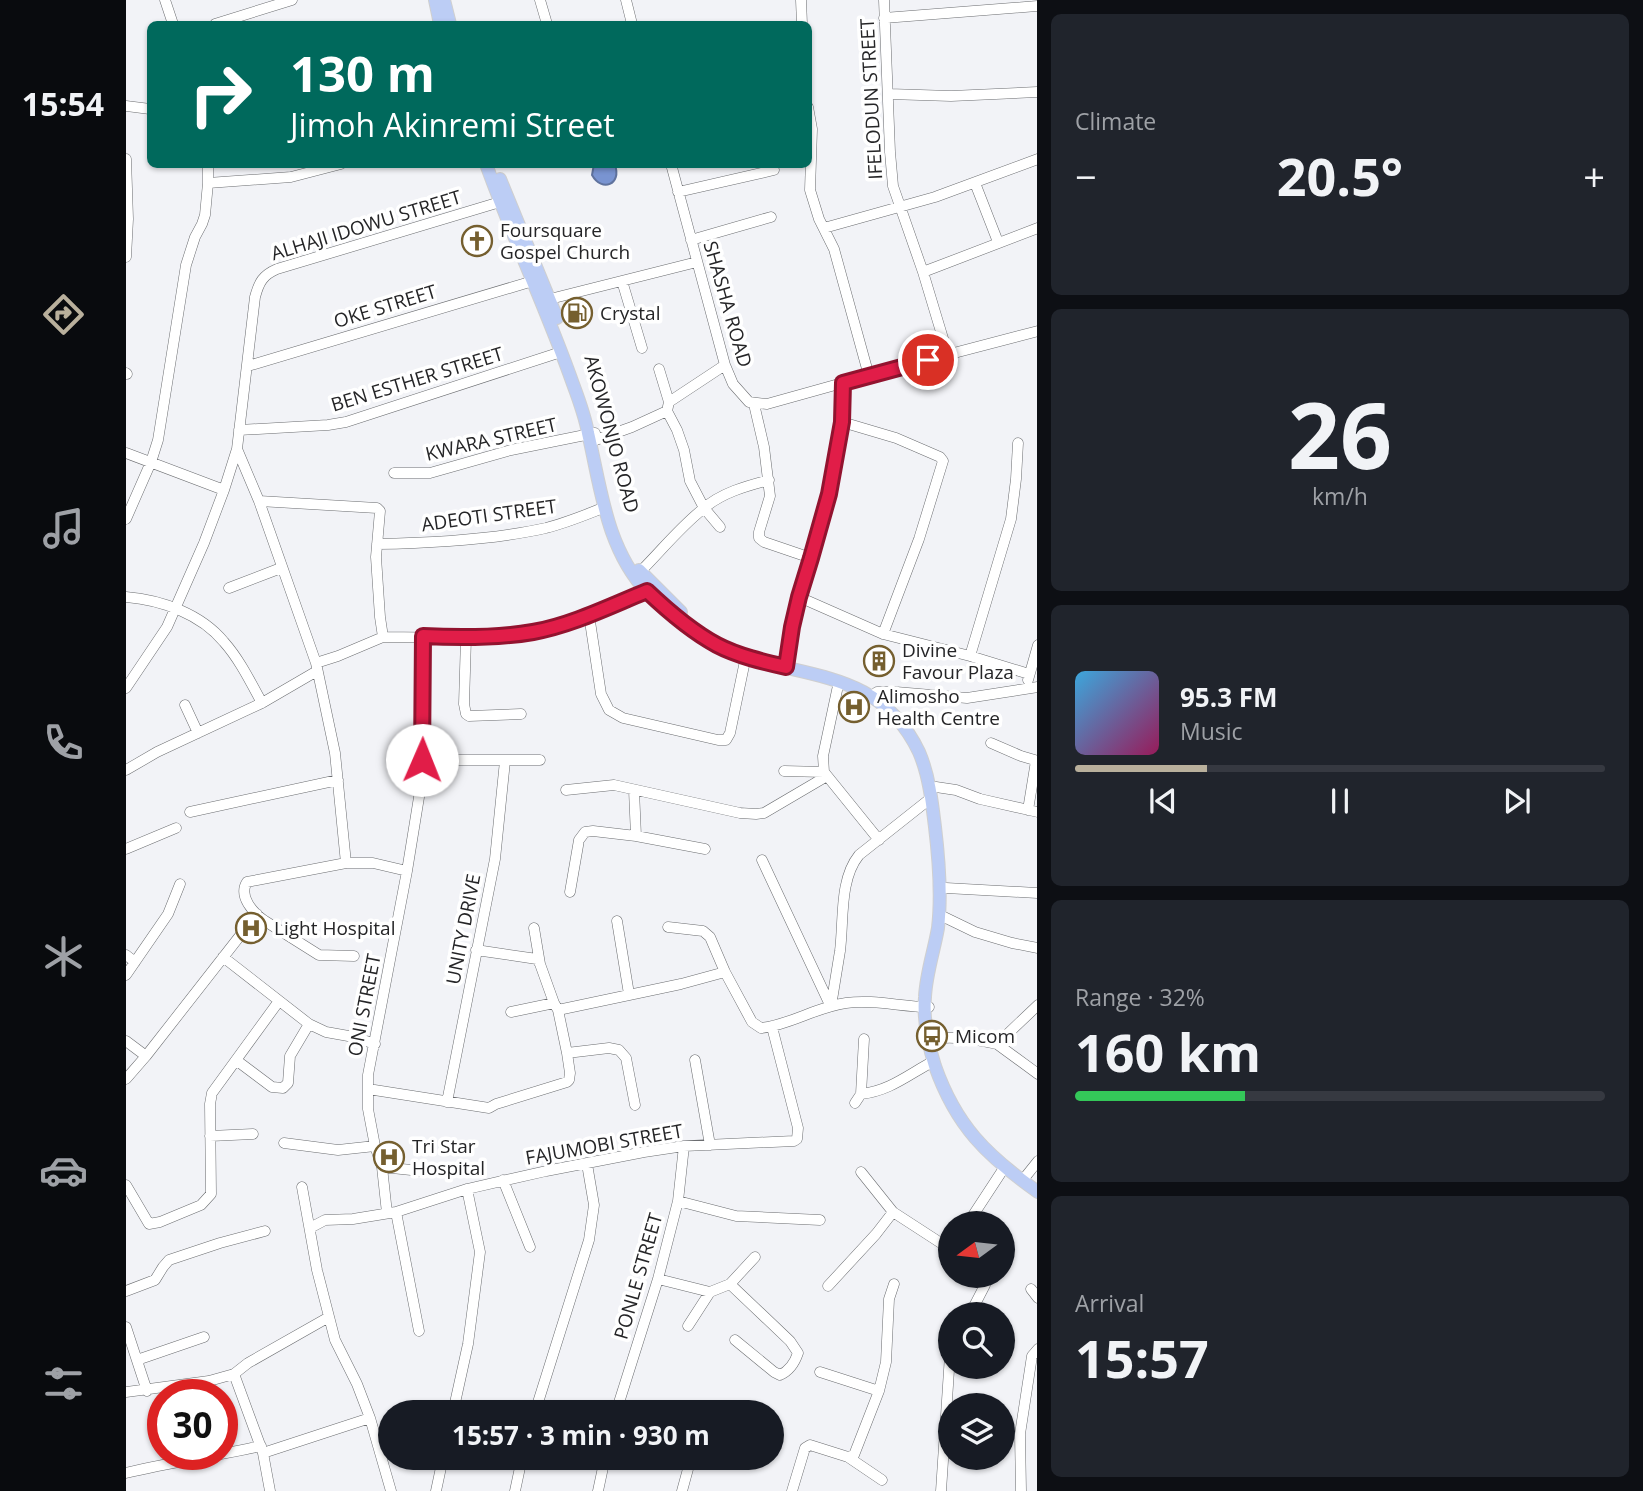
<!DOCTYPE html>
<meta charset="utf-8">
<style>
:root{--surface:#171b24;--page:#20242c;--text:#f1f3f6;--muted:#9ea1a6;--line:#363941;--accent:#b9b09c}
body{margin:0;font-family:"Open Sans",sans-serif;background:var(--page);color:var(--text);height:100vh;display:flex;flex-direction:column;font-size:26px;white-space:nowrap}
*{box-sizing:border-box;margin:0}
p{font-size:23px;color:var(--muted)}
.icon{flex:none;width:38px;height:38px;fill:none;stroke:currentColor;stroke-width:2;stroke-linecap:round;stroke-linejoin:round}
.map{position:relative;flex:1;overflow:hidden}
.details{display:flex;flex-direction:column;gap:14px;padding:14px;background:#0d0f14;width:606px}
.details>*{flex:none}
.top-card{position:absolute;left:21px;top:21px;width:665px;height:147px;border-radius:10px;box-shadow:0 2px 5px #0004;background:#00695c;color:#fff;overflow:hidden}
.needle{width:46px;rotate:255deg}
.buttons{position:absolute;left:812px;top:1211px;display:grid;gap:14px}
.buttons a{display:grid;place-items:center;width:77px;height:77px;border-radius:50%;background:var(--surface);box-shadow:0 2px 5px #0004;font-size:35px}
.speed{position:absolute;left:21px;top:1379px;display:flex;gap:14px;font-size:35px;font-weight:700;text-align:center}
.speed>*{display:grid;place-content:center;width:91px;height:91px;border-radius:50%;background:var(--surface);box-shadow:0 2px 5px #0004;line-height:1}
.speed .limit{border:10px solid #d22;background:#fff;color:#111}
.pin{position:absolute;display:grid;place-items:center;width:60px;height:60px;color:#fff;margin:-30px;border:4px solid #fff;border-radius:50%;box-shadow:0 2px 7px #0007}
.me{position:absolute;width:77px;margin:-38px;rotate:1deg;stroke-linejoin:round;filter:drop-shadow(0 0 5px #0008)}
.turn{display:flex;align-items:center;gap:24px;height:147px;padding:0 28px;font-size:32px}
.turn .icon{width:91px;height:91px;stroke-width:2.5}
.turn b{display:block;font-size:49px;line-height:60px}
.big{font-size:52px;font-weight:700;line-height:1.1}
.details .tile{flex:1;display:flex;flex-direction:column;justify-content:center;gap:10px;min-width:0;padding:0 24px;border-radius:10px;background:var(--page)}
.details .dial{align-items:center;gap:0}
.dial b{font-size:91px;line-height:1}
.song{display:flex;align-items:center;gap:21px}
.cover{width:84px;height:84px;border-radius:10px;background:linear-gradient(135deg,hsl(200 70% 55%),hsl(330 70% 35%))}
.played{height:7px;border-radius:4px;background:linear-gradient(90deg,var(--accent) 25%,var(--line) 25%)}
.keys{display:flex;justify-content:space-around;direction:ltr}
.heat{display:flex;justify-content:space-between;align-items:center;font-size:38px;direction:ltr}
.charge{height:10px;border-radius:5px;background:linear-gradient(90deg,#34c759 32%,var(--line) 0)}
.trip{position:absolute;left:252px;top:1400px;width:406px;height:70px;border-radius:35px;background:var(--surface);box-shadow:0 2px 5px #0004;font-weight:700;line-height:70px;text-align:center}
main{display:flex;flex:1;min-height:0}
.dock{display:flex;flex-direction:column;width:126px;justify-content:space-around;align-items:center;background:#090b0e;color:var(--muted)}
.dock .icon{width:49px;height:49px}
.dock .current{color:var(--accent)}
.dock b{font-size:32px;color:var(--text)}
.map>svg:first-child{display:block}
.water{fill:#7994d1;stroke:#60739e;stroke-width:2}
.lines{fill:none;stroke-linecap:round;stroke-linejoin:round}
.minor-casing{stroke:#6b6d70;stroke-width:11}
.major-casing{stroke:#cfcfcf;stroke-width:14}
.minor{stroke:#fff;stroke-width:10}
.major{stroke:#bccdf5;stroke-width:12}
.route-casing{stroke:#92132f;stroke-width:18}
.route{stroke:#e11d48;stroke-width:12}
.labels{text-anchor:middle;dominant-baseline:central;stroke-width:7;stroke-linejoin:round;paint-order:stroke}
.street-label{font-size:19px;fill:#252527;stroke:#fff}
.poi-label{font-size:19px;fill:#252527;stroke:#fff;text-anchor:start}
</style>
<main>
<nav class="dock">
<b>15:54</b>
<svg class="icon current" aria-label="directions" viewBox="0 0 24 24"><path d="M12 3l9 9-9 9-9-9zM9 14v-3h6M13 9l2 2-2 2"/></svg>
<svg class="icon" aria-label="music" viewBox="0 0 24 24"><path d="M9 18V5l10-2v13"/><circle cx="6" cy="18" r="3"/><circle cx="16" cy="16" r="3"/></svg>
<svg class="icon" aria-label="phone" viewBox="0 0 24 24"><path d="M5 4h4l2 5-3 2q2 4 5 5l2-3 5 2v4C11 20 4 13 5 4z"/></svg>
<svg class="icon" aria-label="climate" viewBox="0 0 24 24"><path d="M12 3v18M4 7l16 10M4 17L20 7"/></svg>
<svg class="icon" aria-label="car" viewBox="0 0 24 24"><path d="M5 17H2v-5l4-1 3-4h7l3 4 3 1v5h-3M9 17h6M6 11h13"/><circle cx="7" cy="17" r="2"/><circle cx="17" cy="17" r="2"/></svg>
<svg class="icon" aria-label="filters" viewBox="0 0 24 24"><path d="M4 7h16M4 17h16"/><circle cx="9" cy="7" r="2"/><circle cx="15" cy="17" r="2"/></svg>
</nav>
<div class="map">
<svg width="912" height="1491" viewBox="0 0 912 1491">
<rect width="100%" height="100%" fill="#f2f3f7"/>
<path class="water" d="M468 164 489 165C496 184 476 193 466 175Z"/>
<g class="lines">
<g class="minor-casing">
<path id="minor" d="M39 0 47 24
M414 0 421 24
M500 0 506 24
M675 0 676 24
M758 0 764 152 767 186 797 272 822 355
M758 18 912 6
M89 24 166 0
M763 94 825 96 912 92
M0 106 24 109
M682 107 686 129 684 190 693 219 708 249 743 376
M0 159 2 219 0 257
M545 164 599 365 607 384 623 402 641 404 763 370 912 331
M82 183 165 177 215 164
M849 183 872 242
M552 192 648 170
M698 228 809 197 912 159
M565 240 645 217
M797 272 912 228
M496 281 516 348
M424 299 571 262
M122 366 407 281
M533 369 543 402 541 411 551 430 558 450 564 481 578 508 594 527
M0 373 1 374
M543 402 599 365
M628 404 638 447 644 496 633 532V538L638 542 685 558
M716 422 770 438 814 457 817 461 793 539 757 634
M113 430 202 425 220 422 435 352
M464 442 506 427 541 411
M111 449 133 501 190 663 209 753 220 863
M0 453 98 490
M268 473H304L385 450 469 433
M133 501 251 508 254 511 250 557 254 617 257 637
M0 519 25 462 32 440 60 265 69 237 76 224 79 215 82 183V164
M251 544C306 543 367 540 420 528 440 523 459 515 477 508
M514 572C535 551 554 527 577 509 595 493 620 486 643 480
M103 588 155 568
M0 597C36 600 75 614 98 642 114 660 125 683 136 703
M673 597 757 634 844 656 903 674
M463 615 475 694 483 710 497 718 592 740H600L604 733 620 656
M340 638 338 704 340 714 343 716 395 714
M844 656 885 519 890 479 892 443
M190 663 212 656 257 637 340 638 409 632 463 615 521 591
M660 667 666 627 673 597 703 494 716 422 717 382
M902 680 912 645
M713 681 697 756 698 772 753 840
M0 688 41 627 78 543 98 490 111 449 129 297C133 282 137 275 151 269L374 202
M746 696 751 692H770L841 698 912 687
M59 705 72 733
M865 743 895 756 912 761
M296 760H414
M0 770 31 752 136 703 191 671
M658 771 698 772
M810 787 830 790 854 799 912 812
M440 790 488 785 614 813 630 814 638 813 701 776
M508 790 510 836
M902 810 910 761
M64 812 212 780
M0 849 50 828
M636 860 704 1005
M820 888 912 893
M444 892 453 840 459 832 467 831 510 836 579 849
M818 917 849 932 886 943 912 948
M491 921 503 994
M542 927 577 931 584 937 599 972 626 1022 635 1028C664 1025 690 1007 720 1003 747 999 776 1007 803 1007
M350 950 411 959 414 964
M0 955 9 962
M228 956 193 955 139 921C127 913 112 896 121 882L220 863H247L281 871
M97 957 183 1024 200 1032 228 1037 249 1044
M0 975 42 914 54 884
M705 1006C708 988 711 969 714 951 718 920 713 880 733 855L805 798
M432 1010 555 984 599 972
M385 1012 428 1003
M802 1040C824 1035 849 1039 871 1044L912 1005
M0 1041 20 1056
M871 1044 912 1074
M441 1053 483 1048 493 1050 500 1058 509 1105
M110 1060 146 1087 157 1088 162 1083 164 1056 183 1024
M569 1060 584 1145
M0 1079 20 1056 131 914
M242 1089 363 1108 370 1104 441 1082 443 1080 444 1073 441 1053 432 1010 428 1003 414 964 408 928
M735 1094C764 1091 783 1074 808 1061
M321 1102 369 859 379 761
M729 1103 735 1094 738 1039
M84 1136 127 1134
M158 1143 212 1150 249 1146
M256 1167 295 1171
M735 1172 767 1212 824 1249
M900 1176 912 1161
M377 1180 404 1247
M0 1185 23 1224 34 1222 75 1205 85 1194 84 1104 86 1093 153 1001
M176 1187 191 1270 209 1340 231 1384 244 1418 265 1491
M552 1201 610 1216 694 1220
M270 1212 293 1331
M261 1213 256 1167 249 1146 242 1109V1075L281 871 294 791 296 760 297 636
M842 1223 878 1168
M184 1228 199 1220 227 1219 270 1212 341 1189 420 1171 518 1152 558 1146 668 1141 671 1139 672 1128 646 1027
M532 1279 584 1292
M604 1284 664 1341 672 1353C669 1362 663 1371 654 1375L648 1372 609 1340
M702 1286 750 1234 767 1212
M905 1289 912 1298
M0 1291 29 1280 37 1267 43 1260 94 1243 139 1231
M844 1314 859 1285 857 1276
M562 1326 584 1292 604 1284 629 1257
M0 1327 21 1391
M11 1360 78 1337
M694 1372 753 1391
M108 1374 137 1453 144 1491
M0 1392 83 1381 108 1374 122 1363 203 1317
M327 1412 342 1344 354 1252 341 1189
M409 1412 463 1240 468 1205 461 1164
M490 1412 532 1279 552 1201 558 1146
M585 1412 587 1409
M137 1453 244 1418
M722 1457 756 1480
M0 1473C45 1462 90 1456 135 1446
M310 1491 317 1458
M389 1491 396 1458
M472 1491 479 1458
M556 1491 565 1458
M666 1491 679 1448 684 1445 722 1457 728 1455 753 1391 760 1362 763 1299 768 1284
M815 1491 824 1355
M895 1491 894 1434 906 1356 912 1349"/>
</g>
<g class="major-casing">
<path id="major" d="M309 0 314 24
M318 0 324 24
M360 164C387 239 421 310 447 384 453 400 459 416 462 433 475 488 480 548 521 592 541 612 567 633 592 646 667 682 750 662 793 752 803 775 806 802 809 827 813 860 816 894 812 928 808 951 800 974 799 997 797 1021 802 1044 809 1066 830 1126 861 1156 912 1192
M374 179 431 318
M513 570 555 612"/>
</g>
<use href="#minor" class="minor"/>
<use href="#major" class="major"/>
</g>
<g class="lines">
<g class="route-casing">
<path id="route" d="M296 760 297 636C334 638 371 638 407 632 446 625 484 606 521 591 542 611 565 631 591 645 612 656 638 662 660 667L666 627 673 597 685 558 703 494 716 422 717 383 802 360"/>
</g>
<use href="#route" class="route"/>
</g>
<defs>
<g id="church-ring" transform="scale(1.575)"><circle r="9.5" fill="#fff" stroke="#755f2f" stroke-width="1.5"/><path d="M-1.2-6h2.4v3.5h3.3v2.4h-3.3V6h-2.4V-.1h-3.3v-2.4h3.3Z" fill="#755f2f"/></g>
<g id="fuel-ring" transform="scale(1.575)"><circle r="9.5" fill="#fff" stroke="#755f2f" stroke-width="1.5"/><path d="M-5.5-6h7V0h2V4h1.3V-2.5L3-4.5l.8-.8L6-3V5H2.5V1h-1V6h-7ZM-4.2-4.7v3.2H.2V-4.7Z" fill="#755f2f"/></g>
<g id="building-ring" transform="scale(1.575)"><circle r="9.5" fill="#fff" stroke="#755f2f" stroke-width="1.5"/><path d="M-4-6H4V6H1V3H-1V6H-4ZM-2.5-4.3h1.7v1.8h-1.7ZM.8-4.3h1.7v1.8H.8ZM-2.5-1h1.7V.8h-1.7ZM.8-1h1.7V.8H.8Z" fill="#755f2f"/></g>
<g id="hospital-ring" transform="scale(1.575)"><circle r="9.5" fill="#fff" stroke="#755f2f" stroke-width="1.5"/><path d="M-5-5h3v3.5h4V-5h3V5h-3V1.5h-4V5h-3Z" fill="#755f2f"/></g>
<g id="bus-ring" transform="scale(1.575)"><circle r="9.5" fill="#fff" stroke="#755f2f" stroke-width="1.5"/><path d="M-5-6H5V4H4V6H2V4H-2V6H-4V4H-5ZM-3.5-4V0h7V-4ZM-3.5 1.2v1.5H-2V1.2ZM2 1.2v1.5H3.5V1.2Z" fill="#755f2f"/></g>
</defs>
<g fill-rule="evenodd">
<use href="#church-ring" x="351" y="241"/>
<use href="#fuel-ring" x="451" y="313"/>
<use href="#building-ring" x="753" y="661"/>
<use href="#hospital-ring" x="728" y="707"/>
<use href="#hospital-ring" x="125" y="928"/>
<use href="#bus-ring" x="806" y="1036"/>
<use href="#hospital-ring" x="263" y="1157"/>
</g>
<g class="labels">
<g class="street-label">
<text transform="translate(745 99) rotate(-93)">IFELODUN STREET</text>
<text transform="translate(240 225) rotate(-17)">ALHAJI IDOWU STREET</text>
<text transform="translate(602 304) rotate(74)">SHASHA ROAD</text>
<text transform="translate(259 306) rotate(-17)">OKE STREET</text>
<text transform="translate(291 379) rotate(-17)">BEN ESTHER STREET</text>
<text transform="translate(486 434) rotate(75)">AKOWONJO ROAD</text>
<text transform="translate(365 439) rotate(-13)">KWARA STREET</text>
<text transform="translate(363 515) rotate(-8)">ADEOTI STREET</text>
<text transform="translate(337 929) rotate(-79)">UNITY DRIVE</text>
<text transform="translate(238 1005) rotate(-79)">ONI STREET</text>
<text transform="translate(478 1144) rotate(-10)">FAJUMOBI STREET</text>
<text transform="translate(512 1276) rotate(-74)">PONLE STREET</text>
</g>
<g class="poi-label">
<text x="374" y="230">Foursquare<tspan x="374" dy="22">Gospel Church</tspan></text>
<text x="474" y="313">Crystal</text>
<text x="776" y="650">Divine<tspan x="776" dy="22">Favour Plaza</tspan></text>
<text x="751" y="696">Alimosho<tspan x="751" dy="22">Health Centre</tspan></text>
<text x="148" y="928">Light Hospital</text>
<text x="829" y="1036">Micom</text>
<text x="286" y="1146">Tri Star<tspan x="286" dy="22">Hospital</tspan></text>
</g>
</g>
</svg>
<div class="buttons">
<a><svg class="needle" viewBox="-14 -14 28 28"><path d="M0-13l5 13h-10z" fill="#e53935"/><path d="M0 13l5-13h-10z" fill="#9ea1a6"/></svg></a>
<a><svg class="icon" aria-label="search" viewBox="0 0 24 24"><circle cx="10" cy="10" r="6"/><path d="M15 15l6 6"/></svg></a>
<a><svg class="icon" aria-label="layers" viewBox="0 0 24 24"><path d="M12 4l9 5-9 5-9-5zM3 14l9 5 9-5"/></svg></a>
</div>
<div class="speed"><div class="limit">30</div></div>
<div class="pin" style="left:802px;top:360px;background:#d93025"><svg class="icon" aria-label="arrive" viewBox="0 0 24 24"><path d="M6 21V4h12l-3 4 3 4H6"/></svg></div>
<svg class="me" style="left:296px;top:760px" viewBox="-20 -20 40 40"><circle r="19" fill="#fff"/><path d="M0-13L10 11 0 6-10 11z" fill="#e11d48"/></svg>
<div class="trip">15:57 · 3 min · 930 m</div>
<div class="top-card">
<div class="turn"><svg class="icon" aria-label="right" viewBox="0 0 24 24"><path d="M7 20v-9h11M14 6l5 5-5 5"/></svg><div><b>130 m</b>Jimoh Akinremi Street</div></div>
</div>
</div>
<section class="details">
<div class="tile"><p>Climate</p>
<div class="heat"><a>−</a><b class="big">20.5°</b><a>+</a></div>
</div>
<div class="tile dial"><b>26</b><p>km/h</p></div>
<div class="tile">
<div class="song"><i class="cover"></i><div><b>95.3 FM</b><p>Music</p></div></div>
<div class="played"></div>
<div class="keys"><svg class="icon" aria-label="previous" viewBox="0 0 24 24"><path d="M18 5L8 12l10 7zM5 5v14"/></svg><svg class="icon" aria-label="pause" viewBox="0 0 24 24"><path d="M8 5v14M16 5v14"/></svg><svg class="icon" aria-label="next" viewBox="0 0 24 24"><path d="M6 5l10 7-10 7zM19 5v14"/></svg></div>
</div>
<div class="tile"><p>Range · 32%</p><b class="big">160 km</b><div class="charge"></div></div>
<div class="tile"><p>Arrival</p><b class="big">15:57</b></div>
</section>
</main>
